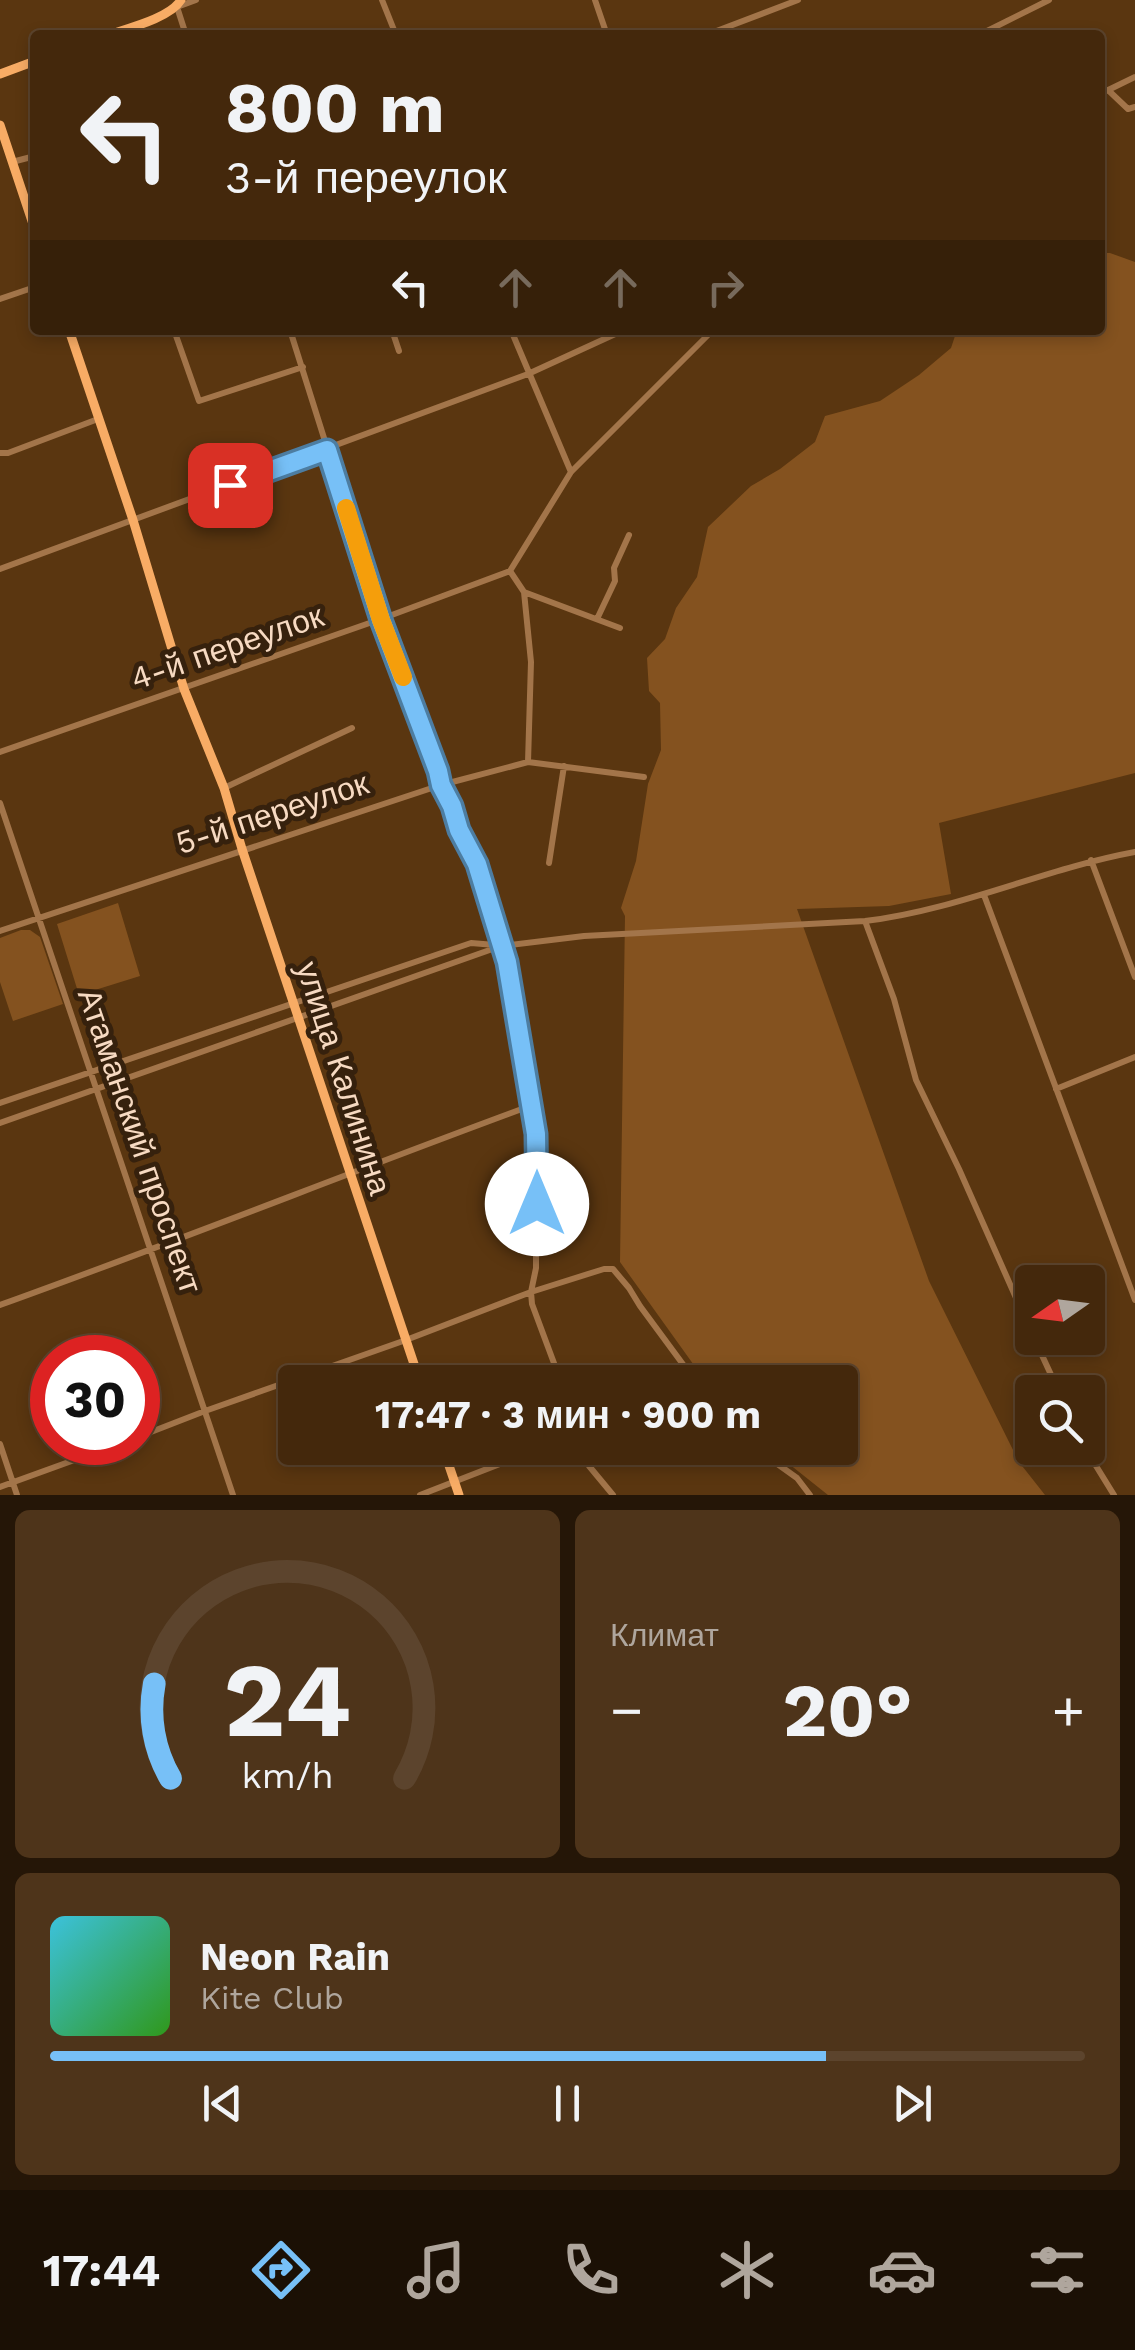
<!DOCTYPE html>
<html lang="ru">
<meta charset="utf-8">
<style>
:root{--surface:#44280c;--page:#4e341a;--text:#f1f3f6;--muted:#afa69d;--line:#5c442d;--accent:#77c0f7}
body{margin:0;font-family:"Work Sans",sans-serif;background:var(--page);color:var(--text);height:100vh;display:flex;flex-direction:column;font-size:38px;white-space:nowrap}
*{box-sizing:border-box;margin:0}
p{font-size:32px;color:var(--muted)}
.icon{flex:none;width:55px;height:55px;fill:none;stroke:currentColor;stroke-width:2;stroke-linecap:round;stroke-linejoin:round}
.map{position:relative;height:1495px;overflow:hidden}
.sheet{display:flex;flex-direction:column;gap:15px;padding:15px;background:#251607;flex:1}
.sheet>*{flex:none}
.hud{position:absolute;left:30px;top:30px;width:1075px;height:305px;border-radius:10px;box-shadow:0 5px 15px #0003,0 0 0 2px var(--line);background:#44280c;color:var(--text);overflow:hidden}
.needle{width:65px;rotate:256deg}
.tools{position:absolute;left:1015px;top:1265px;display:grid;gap:20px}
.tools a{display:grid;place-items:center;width:90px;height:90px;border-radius:10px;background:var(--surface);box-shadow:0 5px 15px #0003,0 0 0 2px var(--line);font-size:50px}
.speed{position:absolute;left:30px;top:1335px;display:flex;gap:20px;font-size:50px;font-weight:700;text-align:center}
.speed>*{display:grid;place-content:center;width:130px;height:130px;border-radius:50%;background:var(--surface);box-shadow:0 5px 15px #0003,0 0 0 2px var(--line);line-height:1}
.speed .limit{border:15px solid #d22;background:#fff;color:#111}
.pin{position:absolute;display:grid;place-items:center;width:85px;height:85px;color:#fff;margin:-42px;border-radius:20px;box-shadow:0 5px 15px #0006}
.me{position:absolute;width:110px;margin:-55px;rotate:0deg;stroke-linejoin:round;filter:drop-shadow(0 0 8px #0008)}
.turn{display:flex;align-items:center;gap:35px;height:210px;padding:0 30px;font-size:45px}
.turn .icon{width:130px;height:130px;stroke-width:2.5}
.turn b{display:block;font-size:70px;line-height:85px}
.lanes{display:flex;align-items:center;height:95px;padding:0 30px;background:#0003;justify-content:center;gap:50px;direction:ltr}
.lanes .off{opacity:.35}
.big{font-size:75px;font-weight:700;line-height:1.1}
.sheet .card{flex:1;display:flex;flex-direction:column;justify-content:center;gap:15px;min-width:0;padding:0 35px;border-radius:15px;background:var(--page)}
.sheet .dial{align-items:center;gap:0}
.dial svg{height:260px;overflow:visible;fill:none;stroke:var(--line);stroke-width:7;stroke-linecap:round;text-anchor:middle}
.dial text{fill:var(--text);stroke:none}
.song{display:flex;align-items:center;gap:30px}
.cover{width:120px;height:120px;border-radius:15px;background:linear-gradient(135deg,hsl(190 70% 55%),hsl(110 70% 35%))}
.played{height:10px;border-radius:5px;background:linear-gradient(90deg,var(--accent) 75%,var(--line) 75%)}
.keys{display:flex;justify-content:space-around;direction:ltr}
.heat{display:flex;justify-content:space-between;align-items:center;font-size:55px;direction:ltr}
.sheet .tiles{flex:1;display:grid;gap:15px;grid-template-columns:1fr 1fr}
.card:last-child{grid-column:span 2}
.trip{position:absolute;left:278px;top:1365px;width:580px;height:100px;border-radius:10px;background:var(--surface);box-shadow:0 5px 15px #0003,0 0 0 2px var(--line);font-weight:700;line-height:100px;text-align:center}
.tab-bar{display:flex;height:160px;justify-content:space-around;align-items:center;background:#1b1005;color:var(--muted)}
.tab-bar .icon{width:70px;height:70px}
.tab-bar .active{color:var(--accent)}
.tab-bar b{font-size:45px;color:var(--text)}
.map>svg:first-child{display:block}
.green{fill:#84521f}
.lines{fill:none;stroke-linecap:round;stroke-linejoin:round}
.minor{stroke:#a3754a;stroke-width:6}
.major{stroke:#f8ac65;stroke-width:9}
.route-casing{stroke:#4d7da1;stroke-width:25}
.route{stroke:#77c0f7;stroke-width:18}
.slow{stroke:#f59e0b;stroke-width:18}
.labels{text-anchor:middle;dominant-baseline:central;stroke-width:10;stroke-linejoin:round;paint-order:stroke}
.street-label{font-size:32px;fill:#f7dac2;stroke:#36210d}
</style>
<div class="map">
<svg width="1135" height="1495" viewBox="0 0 1135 1495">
<rect width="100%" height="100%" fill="#5a3610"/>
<path class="green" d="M1100 253H1110L1135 262V773L939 823 951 894 889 906 797 909 929 1281 1019 1462 1045 1495H828L769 1448H840V1382H706L620 1262 625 916 621 908 636 861 648 784 661 750 660 703 649 691 647 658 665 639 676 608 697 577 708 527 751 486 780 469 815 442 825 416 880 401 919 375 951 348 957 330H1100Z
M118 903 140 976 79 995 57 924Z
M21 930H30L40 937 63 1004 13 1021 0 982V938Z"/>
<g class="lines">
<path class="minor" d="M382 0 396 35
M595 0 607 35
M186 35 177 7 196 0
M706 35 798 0
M979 35 1049 0
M1108 90 1128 109 1135 107
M1100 94 1135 77
M12 162 35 156
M0 299 35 287
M174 330 199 401 303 367
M290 330 381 619 438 771 441 785 452 805 459 830 477 864 491 907 497 934 511 982 536 1134V1268L531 1292 532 1304 561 1382
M392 330 399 351
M511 330 571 472
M292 334 306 330
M0 453H8L98 419
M0 569 528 374 624 330
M510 571 524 592 620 628
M524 592 531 662 528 762
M597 619 615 581 614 568 629 535
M0 752 381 619 510 571 571 472 713 330
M224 788 352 728
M0 803 233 1495
M1091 860 1135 977
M549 863 564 766
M984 895 1135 1300
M865 921 894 999 916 1080 959 1169 1032 1334
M0 931 441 785 528 762 644 777
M1056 1089 1135 1057
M0 1103 471 943 495 945
M0 1123 501 946 584 936 865 921C958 910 1043 869 1135 852
M0 1305C178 1241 353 1171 530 1106
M1034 1338 1059 1392
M138 1437 205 1411 406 1340 531 1292 604 1269H613L629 1288 640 1306 696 1382
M0 1444 17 1495
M581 1448 589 1466 613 1495
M755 1448 797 1478 810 1495
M1085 1448 1114 1495
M0 1487 124 1442
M420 1495 541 1448"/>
<path class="major" d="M108 35C129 28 170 18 181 0
M0 74 35 61
M0 125 35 230
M69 330 133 520 184 689 224 788 242 849 420 1382
M443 1448 459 1495"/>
</g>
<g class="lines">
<g class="route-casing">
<path id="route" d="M230 485 327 450 381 620 438 771 441 785 452 806 459 830 477 864 507 962 536 1134 537 1204"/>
</g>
<use href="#route" class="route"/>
<path class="slow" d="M346 508 381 620 403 677"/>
</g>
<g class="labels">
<g class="street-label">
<text transform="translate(227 647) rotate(-19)">4-й переулок</text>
<text transform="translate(272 813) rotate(-18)">5-й переулок</text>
<text transform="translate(344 1078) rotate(72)">улица Калинина</text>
<text transform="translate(140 1141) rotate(71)">Атаманский проспект</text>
</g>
</g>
</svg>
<div class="tools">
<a><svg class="needle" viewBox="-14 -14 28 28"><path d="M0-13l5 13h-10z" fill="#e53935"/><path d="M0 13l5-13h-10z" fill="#afa69d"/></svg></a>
<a><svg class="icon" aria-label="search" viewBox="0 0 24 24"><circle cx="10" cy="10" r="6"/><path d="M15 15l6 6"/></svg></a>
</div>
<div class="speed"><div class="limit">30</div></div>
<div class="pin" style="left:230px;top:485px;background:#d93025"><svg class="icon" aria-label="arrive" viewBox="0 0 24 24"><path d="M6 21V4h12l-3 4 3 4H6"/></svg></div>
<svg class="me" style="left:537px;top:1204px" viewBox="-20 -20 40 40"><circle r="19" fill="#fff"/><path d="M0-13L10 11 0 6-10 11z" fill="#77c0f7"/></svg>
<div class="trip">17:47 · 3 мин · 900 m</div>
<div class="hud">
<div class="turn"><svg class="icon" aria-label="left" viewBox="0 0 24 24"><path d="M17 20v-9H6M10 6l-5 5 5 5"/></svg><div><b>800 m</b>3-й переулок</div></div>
<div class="lanes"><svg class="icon" aria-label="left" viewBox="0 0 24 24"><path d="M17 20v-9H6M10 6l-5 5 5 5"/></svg><svg class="icon off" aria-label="ahead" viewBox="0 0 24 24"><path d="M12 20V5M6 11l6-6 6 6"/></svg><svg class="icon off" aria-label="ahead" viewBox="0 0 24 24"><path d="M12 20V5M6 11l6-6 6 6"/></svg><svg class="icon off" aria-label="right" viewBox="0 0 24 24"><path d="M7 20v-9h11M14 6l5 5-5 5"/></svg></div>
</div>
</div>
<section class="sheet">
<div class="tiles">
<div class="card dial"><svg viewBox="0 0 100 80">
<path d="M14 69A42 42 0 1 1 86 69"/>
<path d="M14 69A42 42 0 0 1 9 40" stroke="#77c0f7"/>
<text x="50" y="56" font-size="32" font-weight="700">24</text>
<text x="50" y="72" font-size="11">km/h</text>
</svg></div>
<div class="card"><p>Климат</p>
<div class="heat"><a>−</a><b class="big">20°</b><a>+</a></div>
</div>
<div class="card">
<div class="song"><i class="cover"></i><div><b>Neon Rain</b><p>Kite Club</p></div></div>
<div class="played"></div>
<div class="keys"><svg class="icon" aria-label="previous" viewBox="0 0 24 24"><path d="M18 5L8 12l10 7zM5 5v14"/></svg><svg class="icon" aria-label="pause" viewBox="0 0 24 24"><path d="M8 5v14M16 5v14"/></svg><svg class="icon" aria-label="next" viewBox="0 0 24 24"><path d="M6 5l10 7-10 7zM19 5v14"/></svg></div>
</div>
</div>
</section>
<nav class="tab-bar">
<b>17:44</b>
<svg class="icon active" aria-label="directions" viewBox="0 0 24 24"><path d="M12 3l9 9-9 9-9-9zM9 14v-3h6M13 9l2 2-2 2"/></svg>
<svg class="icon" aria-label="music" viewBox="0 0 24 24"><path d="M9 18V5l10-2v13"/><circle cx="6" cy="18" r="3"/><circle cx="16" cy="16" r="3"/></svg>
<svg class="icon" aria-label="phone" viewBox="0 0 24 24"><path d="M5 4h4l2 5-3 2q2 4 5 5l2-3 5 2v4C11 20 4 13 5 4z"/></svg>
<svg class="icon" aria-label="climate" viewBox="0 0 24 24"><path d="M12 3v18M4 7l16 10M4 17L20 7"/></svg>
<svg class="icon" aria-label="car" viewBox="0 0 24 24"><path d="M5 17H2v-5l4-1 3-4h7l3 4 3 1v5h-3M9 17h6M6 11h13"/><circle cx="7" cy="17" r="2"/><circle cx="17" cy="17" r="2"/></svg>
<svg class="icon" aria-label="filters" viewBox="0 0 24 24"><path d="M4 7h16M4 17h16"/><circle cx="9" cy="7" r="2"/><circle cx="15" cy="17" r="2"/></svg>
</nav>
